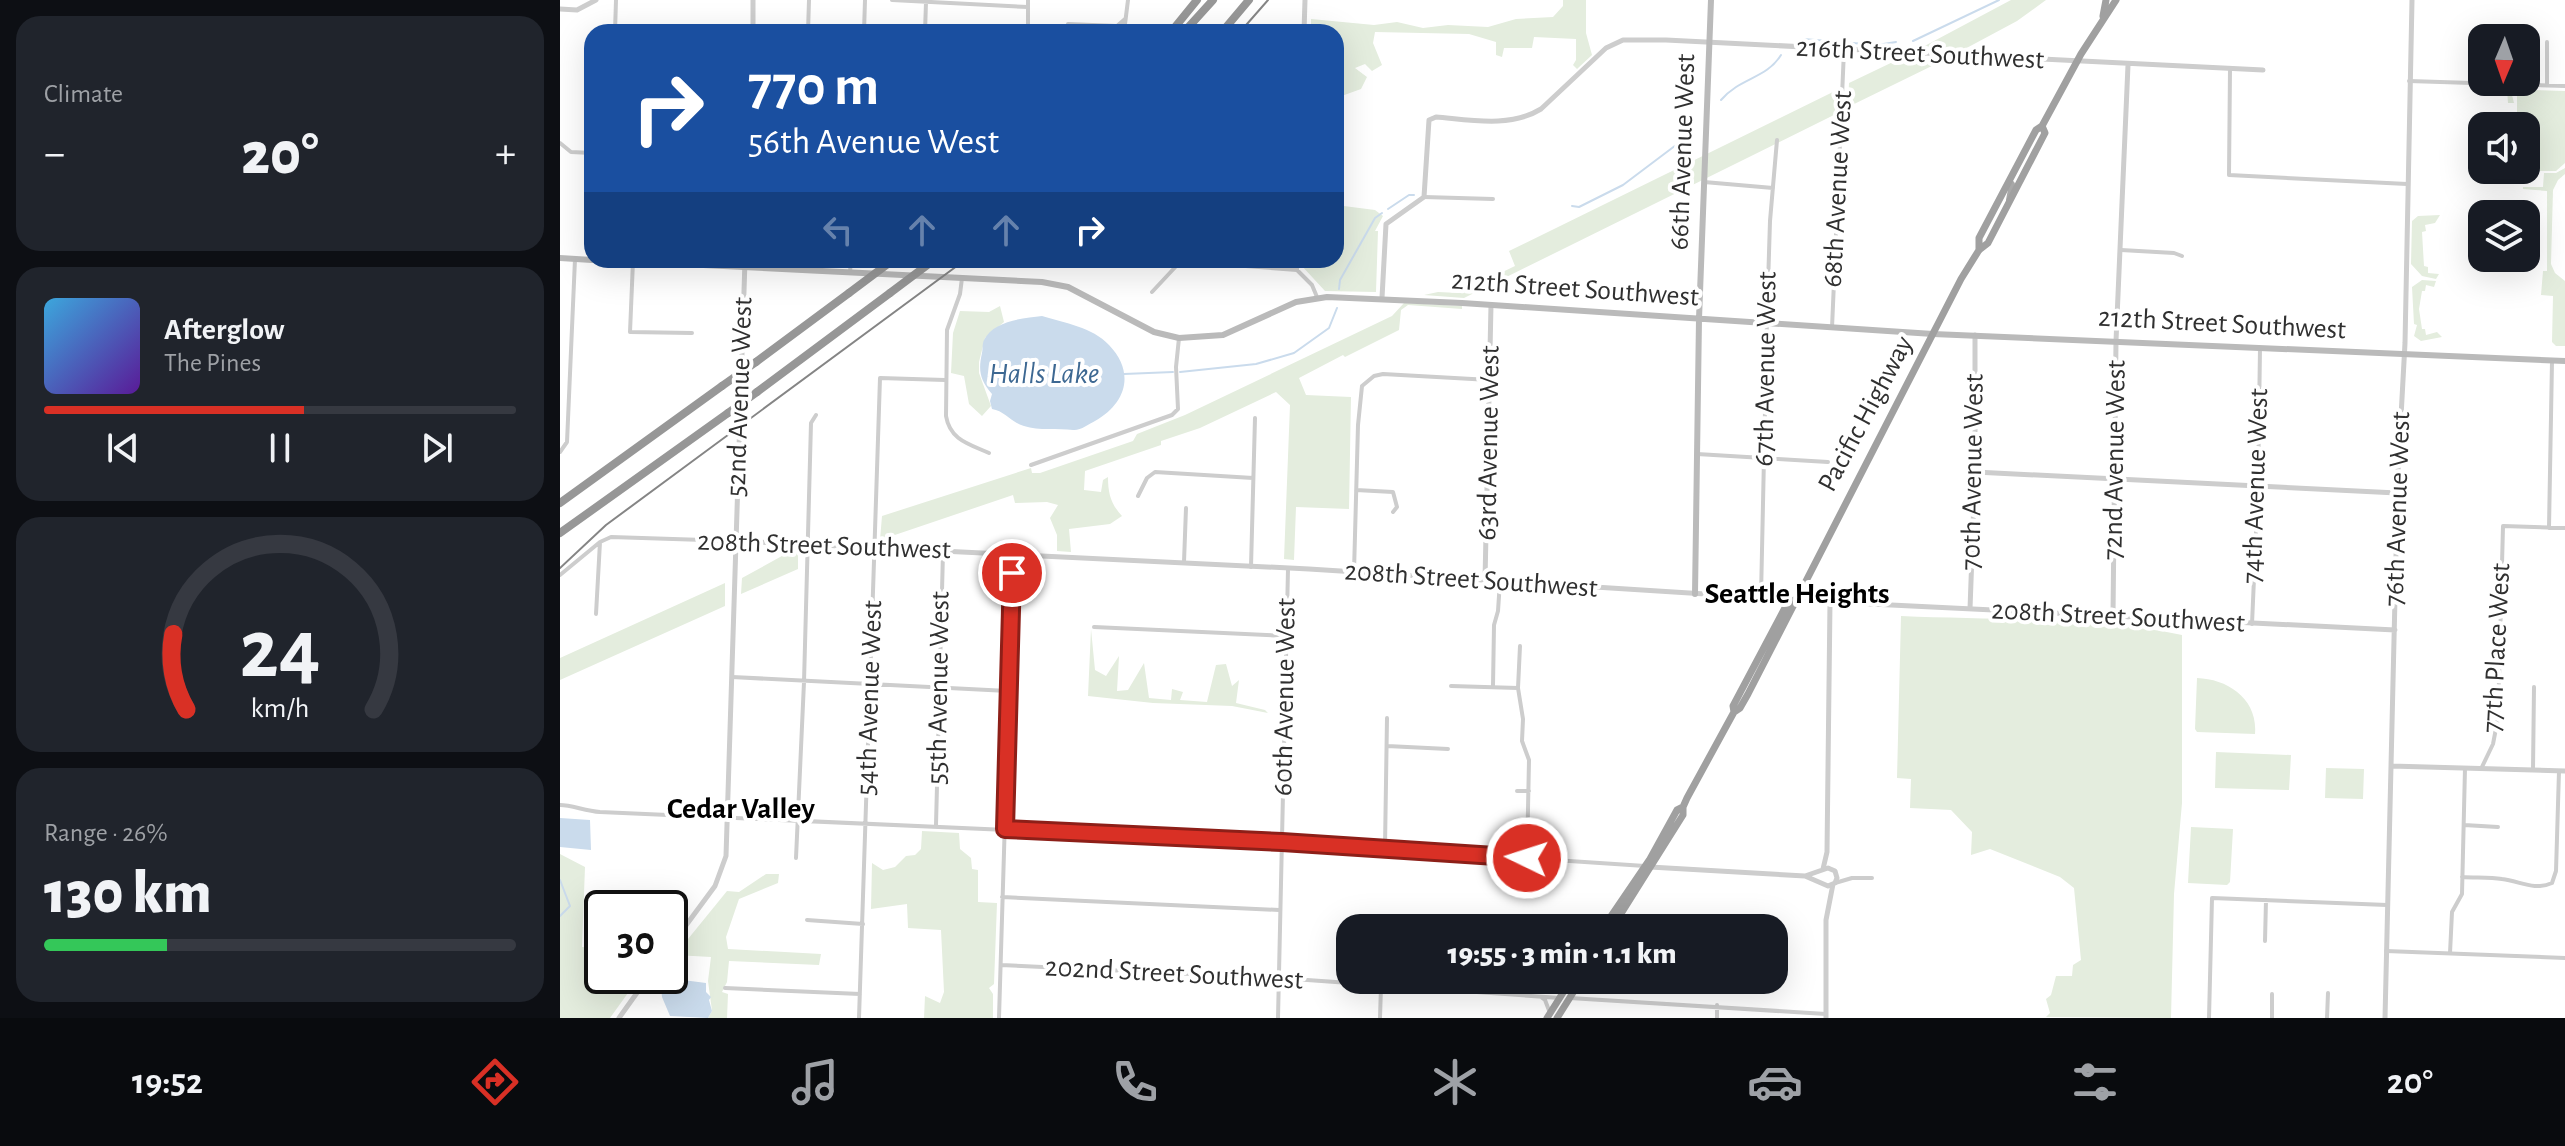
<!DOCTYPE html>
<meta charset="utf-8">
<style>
:root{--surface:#171b24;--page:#20242c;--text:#f1f3f6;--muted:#9ea1a6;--line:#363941;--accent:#d93025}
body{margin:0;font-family:"Alegreya Sans",sans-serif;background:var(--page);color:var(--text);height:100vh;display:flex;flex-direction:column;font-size:30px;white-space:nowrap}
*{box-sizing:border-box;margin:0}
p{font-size:26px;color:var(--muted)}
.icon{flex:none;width:44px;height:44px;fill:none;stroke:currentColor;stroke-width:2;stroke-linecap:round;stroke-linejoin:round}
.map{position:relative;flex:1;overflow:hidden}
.side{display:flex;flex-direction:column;gap:16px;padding:16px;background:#0d0f14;width:560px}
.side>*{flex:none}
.guide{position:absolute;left:24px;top:24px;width:760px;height:244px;border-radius:24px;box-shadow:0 8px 32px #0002;background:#1a4fa0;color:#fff;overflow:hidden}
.needle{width:52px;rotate:182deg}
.controls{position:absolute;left:1908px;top:24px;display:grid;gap:16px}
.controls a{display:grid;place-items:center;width:72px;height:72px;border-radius:16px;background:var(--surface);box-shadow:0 8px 32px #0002;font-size:40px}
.speed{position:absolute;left:24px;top:890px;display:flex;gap:16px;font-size:40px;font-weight:700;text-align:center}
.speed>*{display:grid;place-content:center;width:104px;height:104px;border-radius:50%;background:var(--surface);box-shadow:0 8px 32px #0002;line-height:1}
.speed .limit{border:4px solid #111;border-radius:12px;background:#fff;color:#111}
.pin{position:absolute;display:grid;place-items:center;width:68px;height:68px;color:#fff;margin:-34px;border:4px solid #fff;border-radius:50%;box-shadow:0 2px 8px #0007}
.me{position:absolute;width:88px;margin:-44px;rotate:274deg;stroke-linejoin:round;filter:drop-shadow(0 0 6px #0008)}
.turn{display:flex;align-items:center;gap:28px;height:168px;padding:0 32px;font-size:36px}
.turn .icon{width:104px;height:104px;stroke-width:2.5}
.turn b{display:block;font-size:56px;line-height:68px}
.lanes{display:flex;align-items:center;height:76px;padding:0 32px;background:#0003;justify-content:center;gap:40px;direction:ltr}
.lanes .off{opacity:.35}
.big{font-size:60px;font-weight:800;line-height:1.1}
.side .card{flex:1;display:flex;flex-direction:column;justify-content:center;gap:12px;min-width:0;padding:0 28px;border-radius:24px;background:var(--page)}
.side .dial{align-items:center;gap:0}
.dial svg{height:208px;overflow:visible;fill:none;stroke:var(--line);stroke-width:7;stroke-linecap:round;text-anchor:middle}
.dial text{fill:var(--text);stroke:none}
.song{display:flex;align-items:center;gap:24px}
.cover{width:96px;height:96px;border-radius:12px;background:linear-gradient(135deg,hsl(200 70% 55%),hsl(270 70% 35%))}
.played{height:8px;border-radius:4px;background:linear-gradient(90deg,var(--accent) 55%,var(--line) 55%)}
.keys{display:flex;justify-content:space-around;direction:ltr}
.heat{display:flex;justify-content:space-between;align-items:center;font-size:44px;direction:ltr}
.charge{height:12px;border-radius:6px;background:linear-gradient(90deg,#34c759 26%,var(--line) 0)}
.trip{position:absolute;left:776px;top:914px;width:452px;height:80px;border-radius:24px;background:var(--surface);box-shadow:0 8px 32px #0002;font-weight:800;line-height:80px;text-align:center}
.dock{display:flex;height:128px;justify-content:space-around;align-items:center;background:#090b0e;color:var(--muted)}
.dock .icon{width:56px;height:56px}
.dock .selected{color:var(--accent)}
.dock b{font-size:36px;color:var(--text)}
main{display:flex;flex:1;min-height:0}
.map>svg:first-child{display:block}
.green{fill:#e4edde}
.water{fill:#cadbec}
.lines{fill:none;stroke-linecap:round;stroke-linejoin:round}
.stream{stroke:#cadbec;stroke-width:2}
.minor{stroke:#cdcdcd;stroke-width:4}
.tertiary{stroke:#cdcdcd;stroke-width:5}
.secondary{stroke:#bababa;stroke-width:6}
.primary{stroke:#a8a8a8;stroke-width:6}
.trunk{stroke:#a0a0a0;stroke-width:7}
.motorway{stroke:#979797;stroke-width:8}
.tram{stroke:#858585;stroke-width:2}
.motorway-bridge{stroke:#979797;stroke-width:8}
.route-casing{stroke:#8d1f18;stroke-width:20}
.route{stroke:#d93025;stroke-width:14}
.labels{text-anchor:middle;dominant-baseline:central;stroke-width:8;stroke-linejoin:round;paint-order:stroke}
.street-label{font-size:28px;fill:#303030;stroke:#fff}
.water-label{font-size:30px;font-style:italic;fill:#3d6892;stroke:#fff}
.neighbourhood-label{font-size:30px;font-weight:bold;fill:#000;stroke:#fff}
</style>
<main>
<section class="side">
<div class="card"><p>Climate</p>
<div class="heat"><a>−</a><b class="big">20°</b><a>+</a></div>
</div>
<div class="card">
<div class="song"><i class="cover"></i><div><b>Afterglow</b><p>The Pines</p></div></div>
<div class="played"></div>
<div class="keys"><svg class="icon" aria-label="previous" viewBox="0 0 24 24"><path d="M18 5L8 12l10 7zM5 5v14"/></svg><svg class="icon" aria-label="pause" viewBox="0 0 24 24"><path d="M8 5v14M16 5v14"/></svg><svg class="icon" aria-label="next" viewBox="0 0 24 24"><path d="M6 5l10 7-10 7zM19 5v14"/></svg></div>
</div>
<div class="card dial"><svg viewBox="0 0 100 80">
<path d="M14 69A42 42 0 1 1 86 69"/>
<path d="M14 69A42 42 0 0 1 9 40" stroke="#d93025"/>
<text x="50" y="56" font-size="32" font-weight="700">24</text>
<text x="50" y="72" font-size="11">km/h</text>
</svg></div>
<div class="card"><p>Range · 26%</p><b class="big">130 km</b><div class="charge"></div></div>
</section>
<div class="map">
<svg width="2005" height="1018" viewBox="0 0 2005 1018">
<rect width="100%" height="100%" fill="#fff"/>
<path class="green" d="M1003 0H1026V33L1032 55 1017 69 1013 65 1016 60V39L974 37 972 48H944L942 57 936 55V42L909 34 815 32 813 43 822 65 812 71 805 64 795 68 807 77 801 89 776 98V32H751V19L814 25 837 22 863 28 888 25 928 27 956 19 993 17 1003 6Z
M1451 0H1486L1457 21 1401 51 1359 49Z
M1337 60 1380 62 1288 107 1289 83Z
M1947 89 2005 91V163L1996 171H1975V167H1966V126H1948V122L1957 113V96L1952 95 1954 103H1948Z
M1277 90 1276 114 904 298 864 295 878 292 899 293 955 266 949 251Z
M2005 168V174L1998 180 1993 190 1991 264 1995 273 2005 281V346H1996L1992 342 1993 296 1981 295 1983 271H1987V191L1963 189V187H1983L1984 173H1996Z
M776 205 815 210 823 216 815 231H818L816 292 765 291 741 265 753 260H776Z
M1880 215 1875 223 1865 225 1866 231 1862 232 1864 266 1868 267V273L1879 274 1876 279 1862 276 1851 264 1852 221 1858 216Z
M1862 280 1876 281 1874 287 1866 285 1865 291H1862L1859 309 1862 329H1865L1866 335 1877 332 1882 337 1861 341 1854 336 1857 325 1854 324 1852 287Z
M844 303 902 306V309L848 305 841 310 839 330 785 357 783 355 739 378 746 395 791 397 789 509 736 507 734 560 724 559 730 405 716 392 640 428 601 441V445L525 471 524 490 541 492 543 480 548 477C548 494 551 504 562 516L550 524 509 529 511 552 497 551V535L490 518 498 505 487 502 455 503 453 495 320 540 322 516 471 468 472 473H480L573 441 577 434 625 415 832 316Z
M440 306 444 322 425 338 419 362V373L431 406 422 416 409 404 404 376 391 373 393 333 400 311 429 312Z
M231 551H238V569L181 594 182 578Z
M165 583V606L0 680V658Z
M1341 616C1431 620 1535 617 1622 635V803L1614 894 1611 1018 1486 1017 1490 1013 1486 999 1491 995 1496 976H1512L1513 965 1521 960 1514 888 1500 877 1430 849 1411 855 1412 832 1391 810 1350 808 1351 779 1337 778Z
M531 629 535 670 546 676 559 656 557 691 568 690 584 663 589 698 611 700 612 689 623 692 620 700 647 702 656 665 666 664 672 686 679 680 676 703 705 710 708 713 672 706 593 703 528 696Z
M1637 678C1668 679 1698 699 1695 734L1637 732 1635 729Z
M1656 752 1731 755 1729 790 1655 788Z
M1766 768 1804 769 1803 799 1765 798Z
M1631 827 1673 829 1670 882 1667 885 1628 883Z
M362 831 399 833 400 849 411 858 412 869 418 870V902L437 903 434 984 429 988 433 994V1018H364L365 996 380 1003 384 992 381 930 348 928 347 904 311 909 312 863 323 870 335 867 346 856 355 855 361 849Z
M0 854 25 867 22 947 42 948V979L61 980 73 986 50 1018H0Z
M206 874H219L218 883 179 899 166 937 168 949 261 954 259 965 169 961 167 982 162 992 168 994 167 1018H148L152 1011 148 981 151 957 115 955 167 891 179 892Z"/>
<path class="water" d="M482 316C505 323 532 327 549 345 575 372 567 403 535 421 529 424 520 431 513 430 498 428 479 431 464 426 452 423 445 411 432 409L430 401 432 394C420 380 418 371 422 353 423 349 422 344 424 340 433 321 463 318 482 316Z
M0 818 30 820 31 850 0 847Z
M115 979 146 983V992L151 997 149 1000 152 1011 148 1018 110 1016 102 997 101 987 106 982Z"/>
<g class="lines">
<path class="stream" d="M1243 39 1317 45 1336 42
M1353 41 1439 0
M1161 100C1181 77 1206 79 1221 55
M1012 206 1019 207 1063 185 1132 133
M828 209 849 195H854
M779 289 780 280 815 218 822 213
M620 372 696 364 734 353 769 328 777 308
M564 374 613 372
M0 880 10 906 0 916"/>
<path class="minor" d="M332 0 468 7
M508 24 557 26 565 19
M55 32 56 0
M248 32 249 0
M304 32 305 0
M365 32 366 2
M468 32V0
M564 32 568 0
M1987 42V85
M1670 69 1669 175 1847 184
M1849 81 2005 86
M0 143 11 152 32 153
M1144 182 1213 188
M864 197 933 199
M1561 250 1614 253 1622 256
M737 260V270L752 285 757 297
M73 261 70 332 132 333
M620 261 737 270
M290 272 291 260
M402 278 400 294 387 330 386 416C390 440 409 444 429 453
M592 292 620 262
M1272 328 1284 50
M0 452 7 442 15 259
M1137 454 1268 462
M471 465 612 415 618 409 616 367 619 338
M796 490 833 492 837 507 833 512
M578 496 587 478 595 472 693 478
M1989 528 1992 361
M624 562 626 508
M691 567 695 418
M794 572 798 425 802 386 814 376 823 374 930 380
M0 575 40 542 51 537 175 541
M1201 597 1207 317 1210 221 1217 140
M36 614 40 542
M1692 624 1698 487 1700 348
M534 627 726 636
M960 646 958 688 963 719 962 741 969 760 967 858
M172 677 448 691
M891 686 958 688
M933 686 934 625 938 611 940 581
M827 746 888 749
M1921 769 1933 744 1938 718 1943 526 2005 528
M1973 770 1974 687
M957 791H969
M0 805C12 805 25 811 40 812L722 842 1085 866
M376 825 383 552
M1904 825 1938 827
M825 847 827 718
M236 858 244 682 251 423 256 415
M1902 877C1915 878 1929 877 1942 879 1960 881 1974 891 1992 883L1996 871 1999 771
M1275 883 1292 878H1312
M442 897 719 910
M247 920 303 924
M1705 941 1706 900
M1826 951 2005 958
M1890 953 1892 912 1902 894 1905 768
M441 965 719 978 1000 998
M165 988 300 994
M981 997 985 1000 990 1013
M1010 998 1266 1014
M299 1018 320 378 385 380
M439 1018 453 554
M718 1018 728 569
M820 1018 821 986
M1157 1018V1005
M1649 1018 1652 898 1827 905
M1712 1018V994
M1767 1018 1768 993"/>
<path class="tertiary" d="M0 9 17 10 36 0
M193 32V0
M744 32 745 0
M822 298 826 224 864 197 869 120 876 117C911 120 950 128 981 109L1046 48 1063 40H1106L1703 70
M1415 472 1837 493
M175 541 749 569 1270 602 1835 630
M925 580 931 305
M1410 609 1415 472V335
M1553 616 1556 341 1568 65
M1831 766 2005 771
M1090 867 1245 876 1268 886 1275 883 1277 878 1275 871 1268 868 1245 876
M1263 869 1267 852 1270 602
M110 947 155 886 166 856 185 260
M59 1018 89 976
M1266 1018V920L1273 884
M1825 1018 1838 472 1845 343 1852 0"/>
<path class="secondary" d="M0 258 32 260
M42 260 482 282 508 287 594 332 619 338 663 335 736 302 767 297 902 303 1373 334 2005 361
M1135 594 1139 319 1151 0"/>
<path class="primary" d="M1449 200 1452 184 1449 181"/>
<path class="trunk" d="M1543 16 1546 0
M1419 250V238L1476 130 1482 126 1521 54 1556 0
M1174 712 1173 706 1226 606 1234 600
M1043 928 1090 859 1117 810 1123 807
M1052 928 1123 815V807L1127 798 1174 712 1180 708 1188 694 1401 279 1419 250 1428 243 1485 133 1482 126
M987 1018 1011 980
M997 1018 1021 980"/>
<path class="motorway" d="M611 32 637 0
M624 32 653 0
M662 32 689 0
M196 362 289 293
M197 392 330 293
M0 503 162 386
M0 533 168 413"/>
<path class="tram" d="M680 32 708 0
M0 568 46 525 405 260"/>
<path class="motorway-bridge" d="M289 293 333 260
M330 293 374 260
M162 386 196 362
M168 413 197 392"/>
</g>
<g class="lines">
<g class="route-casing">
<path id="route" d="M452 573 445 829 722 842 967 858"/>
</g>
<use href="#route" class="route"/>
</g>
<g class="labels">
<g class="street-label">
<text transform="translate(1360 54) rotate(3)">216th Street Southwest</text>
<text transform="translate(1123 152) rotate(-88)">66th Avenue West</text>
<text transform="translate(1278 189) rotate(-87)">68th Avenue West</text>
<text transform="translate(1015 289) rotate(4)">212th Street Southwest</text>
<text transform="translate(1662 324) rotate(3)">212th Street Southwest</text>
<text transform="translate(1206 369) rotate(-89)">67th Avenue West</text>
<text transform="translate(180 397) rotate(-88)">52nd Avenue West</text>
<text transform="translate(1306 414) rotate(-62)">Pacific Highway</text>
<text transform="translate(929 443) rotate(-89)">63rd Avenue West</text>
<text transform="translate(1555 460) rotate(-89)">72nd Avenue West</text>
<text transform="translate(1413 472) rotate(-89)">70th Avenue West</text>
<text transform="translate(1696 486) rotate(-88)">74th Avenue West</text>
<text transform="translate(1838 509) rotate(-88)">76th Avenue West</text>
<text transform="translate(264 546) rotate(2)">208th Street Southwest</text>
<text transform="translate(911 580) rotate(4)">208th Street Southwest</text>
<text transform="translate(1558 617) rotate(3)">208th Street Southwest</text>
<text transform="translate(1937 648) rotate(-87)">77th Place West</text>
<text transform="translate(379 688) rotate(-89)">55th Avenue West</text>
<text transform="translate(725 697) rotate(-89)">60th Avenue West</text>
<text transform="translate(310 698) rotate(-88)">54th Avenue West</text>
<text transform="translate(614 974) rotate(3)">202nd Street Southwest</text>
</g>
<g class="water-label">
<text x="484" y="374">Halls Lake</text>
</g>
<g class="neighbourhood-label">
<text x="1237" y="594">Seattle Heights</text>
<text x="181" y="809">Cedar Valley</text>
</g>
</g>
</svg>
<div class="controls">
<a><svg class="needle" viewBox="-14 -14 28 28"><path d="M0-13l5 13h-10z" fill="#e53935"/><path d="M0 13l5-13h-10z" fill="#9ea1a6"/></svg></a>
<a><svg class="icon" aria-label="sound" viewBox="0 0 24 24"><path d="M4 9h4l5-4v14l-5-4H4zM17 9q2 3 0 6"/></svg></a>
<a><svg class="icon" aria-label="layers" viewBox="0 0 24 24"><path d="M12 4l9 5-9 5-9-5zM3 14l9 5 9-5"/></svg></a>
</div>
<div class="speed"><div class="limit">30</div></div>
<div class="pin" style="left:452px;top:573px;background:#d93025"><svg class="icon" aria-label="arrive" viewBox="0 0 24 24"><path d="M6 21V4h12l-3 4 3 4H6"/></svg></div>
<svg class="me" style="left:967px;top:858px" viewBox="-20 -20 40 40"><circle r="17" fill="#d93025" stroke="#fff" stroke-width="3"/><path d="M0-11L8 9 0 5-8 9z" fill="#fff"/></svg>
<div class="trip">19:55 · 3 min · 1.1 km</div>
<div class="guide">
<div class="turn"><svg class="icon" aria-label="right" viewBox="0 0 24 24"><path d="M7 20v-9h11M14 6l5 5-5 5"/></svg><div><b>770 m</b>56th Avenue West</div></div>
<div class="lanes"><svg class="icon off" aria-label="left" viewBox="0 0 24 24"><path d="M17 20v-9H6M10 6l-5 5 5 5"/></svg><svg class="icon off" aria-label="ahead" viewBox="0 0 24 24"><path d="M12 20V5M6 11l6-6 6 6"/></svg><svg class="icon off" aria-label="ahead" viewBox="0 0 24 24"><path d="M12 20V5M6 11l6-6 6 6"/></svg><svg class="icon" aria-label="right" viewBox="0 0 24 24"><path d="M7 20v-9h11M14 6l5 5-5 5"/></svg></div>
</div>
</div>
</main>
<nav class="dock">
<b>19:52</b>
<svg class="icon selected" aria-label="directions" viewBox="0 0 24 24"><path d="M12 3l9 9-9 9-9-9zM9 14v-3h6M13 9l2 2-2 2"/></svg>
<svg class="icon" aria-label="music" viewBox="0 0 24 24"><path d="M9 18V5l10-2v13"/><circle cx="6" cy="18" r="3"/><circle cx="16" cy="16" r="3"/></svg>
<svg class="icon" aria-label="phone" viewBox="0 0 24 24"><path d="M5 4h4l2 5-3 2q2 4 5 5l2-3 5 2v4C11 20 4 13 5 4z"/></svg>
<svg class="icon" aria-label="climate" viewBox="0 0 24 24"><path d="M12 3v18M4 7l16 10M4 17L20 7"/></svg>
<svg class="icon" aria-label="car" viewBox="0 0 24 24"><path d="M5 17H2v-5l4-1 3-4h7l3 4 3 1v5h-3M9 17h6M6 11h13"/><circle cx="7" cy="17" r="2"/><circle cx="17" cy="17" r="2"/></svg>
<svg class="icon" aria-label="filters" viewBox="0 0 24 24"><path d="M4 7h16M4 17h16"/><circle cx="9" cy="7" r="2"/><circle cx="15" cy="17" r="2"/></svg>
<b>20°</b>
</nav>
